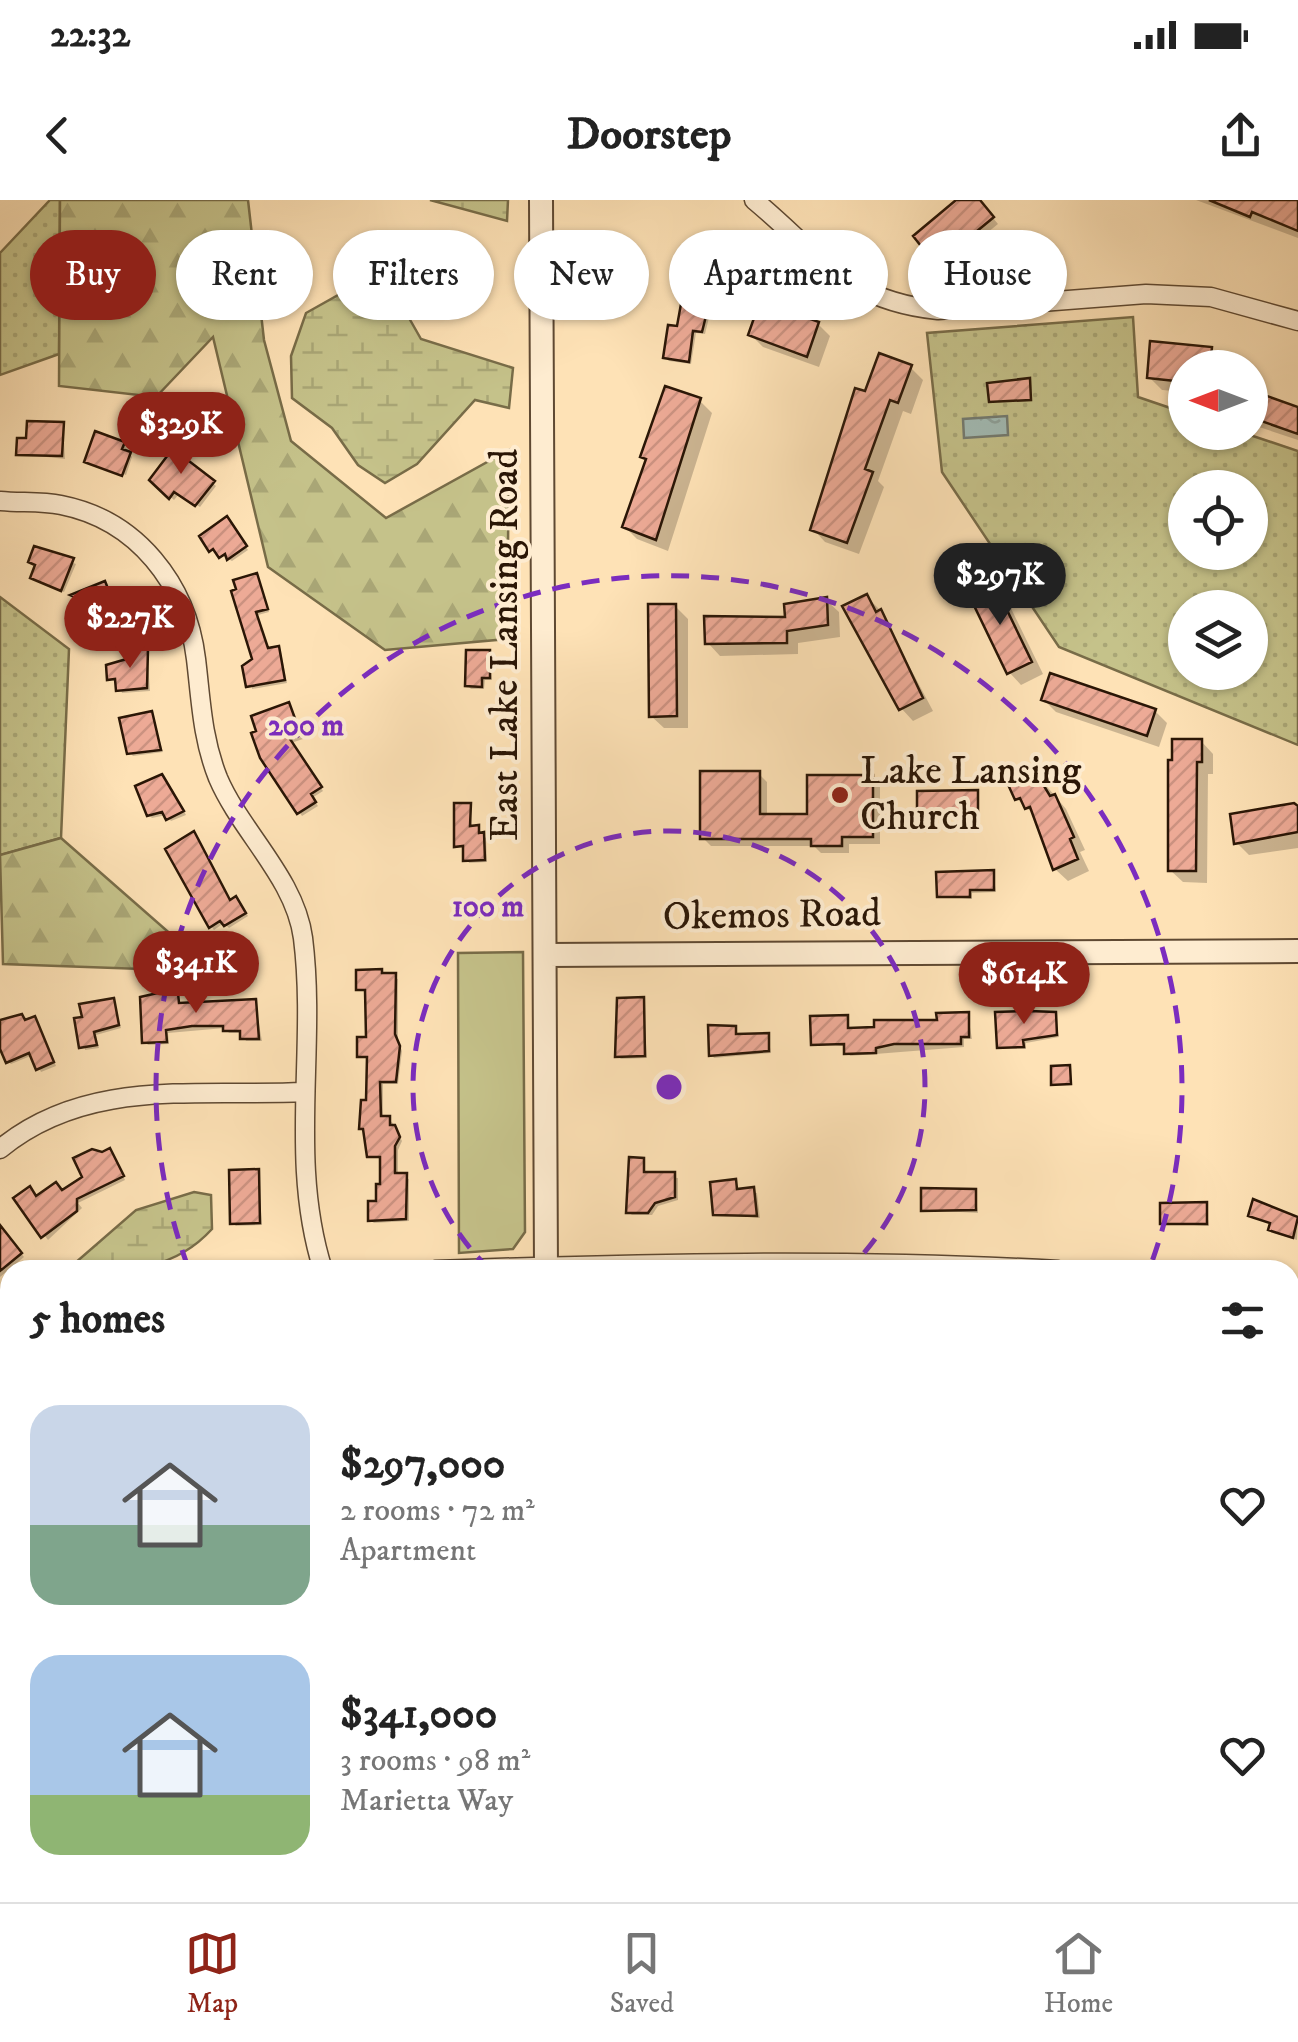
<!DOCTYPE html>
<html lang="en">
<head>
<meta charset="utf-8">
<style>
  body { margin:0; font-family:"IM FELL DW Pica",serif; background:#f6f6f6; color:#222; height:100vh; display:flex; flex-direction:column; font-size:38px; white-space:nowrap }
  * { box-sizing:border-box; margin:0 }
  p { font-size:32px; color:#767676 }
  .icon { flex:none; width:55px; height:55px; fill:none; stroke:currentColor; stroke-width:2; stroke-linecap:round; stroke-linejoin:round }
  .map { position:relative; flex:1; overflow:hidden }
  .sheet { position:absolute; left:0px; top:1060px; width:1300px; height:642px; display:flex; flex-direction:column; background:#fff; border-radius:30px 30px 0 0; box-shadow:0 2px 8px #0004 }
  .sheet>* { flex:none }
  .top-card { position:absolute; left:30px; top:30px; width:1240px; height:90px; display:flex; gap:20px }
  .needle { width:65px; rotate:270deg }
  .buttons { position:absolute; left:1168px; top:150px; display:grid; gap:20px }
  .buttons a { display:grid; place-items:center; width:100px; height:100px; border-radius:50%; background:#fff; box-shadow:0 2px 8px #0004; font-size:50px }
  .price { position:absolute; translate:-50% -85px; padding:0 22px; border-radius:35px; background:#8f2418; color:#fff; font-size:32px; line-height:65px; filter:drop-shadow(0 2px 5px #0008) }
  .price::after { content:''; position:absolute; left:50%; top:60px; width:30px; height:22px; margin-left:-15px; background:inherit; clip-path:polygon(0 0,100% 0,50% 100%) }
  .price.selected { background:#222; color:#fff }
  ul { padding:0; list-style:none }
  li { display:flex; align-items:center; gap:30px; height:250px; padding:0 30px }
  li span { display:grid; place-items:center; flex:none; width:280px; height:200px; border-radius:30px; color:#555 }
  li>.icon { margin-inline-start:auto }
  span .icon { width:120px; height:120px; fill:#fffc; stroke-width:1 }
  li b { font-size:42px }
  h2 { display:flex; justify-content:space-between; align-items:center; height:120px; padding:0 30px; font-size:42px }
  .tag { padding:0 35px; border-radius:45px; background:#fff; box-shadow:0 2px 8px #0004; font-size:35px; line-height:90px }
  .tag.selected { background:#8f2418; color:#fff }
  .status { display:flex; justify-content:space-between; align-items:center; height:70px; padding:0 50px; background:#fff; direction:ltr }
  .status svg { height:28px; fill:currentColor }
  header { display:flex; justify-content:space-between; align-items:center; height:130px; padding:0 30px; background:#fff; font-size:45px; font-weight:700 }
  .tab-bar { display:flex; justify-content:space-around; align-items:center; height:140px; border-top:2px solid #e0e0e0; background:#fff; font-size:28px; color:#767676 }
  .tab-bar a { display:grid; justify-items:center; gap:5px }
  .tab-bar .selected { color:#8f2418 }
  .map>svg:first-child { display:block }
  .grass { fill:url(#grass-dots); stroke:#786c48; stroke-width:2.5; fill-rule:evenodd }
  .forest { fill:url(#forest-firs); stroke:#786c48; stroke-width:2.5 }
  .wetland { fill:url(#wetland-marsh); stroke:#786c48; stroke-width:2.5 }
  .green { fill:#c5c28a; stroke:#786c48; stroke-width:2.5 }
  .water { fill:url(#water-ripples); stroke:#727a70; stroke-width:2.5 }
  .shadow { fill:#0003 }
  .building { fill:url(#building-hatch); stroke:#2a1606; stroke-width:2.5 }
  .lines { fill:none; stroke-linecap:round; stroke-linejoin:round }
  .minor-casing { stroke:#5f4932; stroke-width:21 }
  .tertiary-casing { stroke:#5f4932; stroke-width:26 }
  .minor { stroke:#feecd0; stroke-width:18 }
  .tertiary { stroke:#feecd0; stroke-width:22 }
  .ring { fill:none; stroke:#7b2cbf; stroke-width:5; stroke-dasharray:18 12 }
  .poi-dot { fill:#8f2418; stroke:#feecd0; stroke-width:4 }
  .labels { text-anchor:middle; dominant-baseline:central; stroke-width:8; stroke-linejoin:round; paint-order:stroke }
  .street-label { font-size:40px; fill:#2a1606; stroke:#feecd0 }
  .poi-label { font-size:40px; fill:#2a1606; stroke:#feecd0; text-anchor:start }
  .centre { fill:#7b2cbf; stroke:#feecd0; stroke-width:5 }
  .ring-label { font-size:30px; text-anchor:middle; font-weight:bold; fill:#7b2cbf; stroke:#feecd0; stroke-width:8; stroke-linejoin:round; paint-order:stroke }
</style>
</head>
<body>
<div class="status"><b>22:32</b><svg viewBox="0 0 49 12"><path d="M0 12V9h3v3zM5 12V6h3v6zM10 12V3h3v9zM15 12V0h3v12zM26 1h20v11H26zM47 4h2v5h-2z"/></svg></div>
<header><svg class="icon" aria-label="back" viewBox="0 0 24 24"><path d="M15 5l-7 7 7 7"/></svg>Doorstep<svg class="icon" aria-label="share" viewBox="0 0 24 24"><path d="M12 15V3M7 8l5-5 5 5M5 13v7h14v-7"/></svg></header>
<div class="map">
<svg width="1298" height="1702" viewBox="0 0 1298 1702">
  <defs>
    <pattern id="grass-dots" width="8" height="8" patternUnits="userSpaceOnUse" patternTransform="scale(2.5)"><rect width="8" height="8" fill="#c5c28a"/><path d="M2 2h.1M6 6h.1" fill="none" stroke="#a9a676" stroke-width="1.8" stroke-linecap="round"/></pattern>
    <pattern id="forest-firs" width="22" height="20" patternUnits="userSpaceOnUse" patternTransform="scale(2.5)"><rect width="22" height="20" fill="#c5c28a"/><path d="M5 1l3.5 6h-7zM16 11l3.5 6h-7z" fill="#a9a676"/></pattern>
    <pattern id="wetland-marsh" width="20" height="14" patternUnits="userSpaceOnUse" patternTransform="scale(2.5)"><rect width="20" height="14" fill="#c5c28a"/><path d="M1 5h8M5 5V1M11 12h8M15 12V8" fill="none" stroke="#a9a676"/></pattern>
    <pattern id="water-ripples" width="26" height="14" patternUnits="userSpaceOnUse" patternTransform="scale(2.5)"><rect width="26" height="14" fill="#a2bcb6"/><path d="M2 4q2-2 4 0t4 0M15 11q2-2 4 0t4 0" fill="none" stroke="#8ca19b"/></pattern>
    <pattern id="building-hatch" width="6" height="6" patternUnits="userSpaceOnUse" patternTransform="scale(2.5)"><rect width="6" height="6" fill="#edaa96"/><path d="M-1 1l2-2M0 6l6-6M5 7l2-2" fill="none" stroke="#cb9280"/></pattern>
  </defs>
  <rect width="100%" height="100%" fill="#fee2b6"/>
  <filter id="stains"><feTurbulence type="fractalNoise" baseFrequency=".002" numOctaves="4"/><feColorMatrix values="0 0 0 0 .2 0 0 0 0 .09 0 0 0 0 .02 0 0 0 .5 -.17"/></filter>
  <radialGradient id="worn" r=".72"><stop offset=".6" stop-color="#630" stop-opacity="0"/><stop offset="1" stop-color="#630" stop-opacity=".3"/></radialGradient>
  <path class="grass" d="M50,0h10l-1,154 -59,21v-122z
    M1133,117l5,80 47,16v19l59,1 54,18v294l-239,-98 -117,-175 -15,-139zM1185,288h65v64h-65zM1185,408h65v64h-65z
    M0,397l69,52 -8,189 -61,17z"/>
  <path class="forest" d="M60,0h188l16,140 27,101 95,77 123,-68 -2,189 -122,11 -117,-83 -55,-230 -57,60 -97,-11z
    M61,638l113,99 -4,33 -167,-6 -3,-109z
    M1298,1097v129h-8v-106z"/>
  <path class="wetland" d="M430,0h78l-1,21z
    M376,92l33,26 12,21 92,29 -4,40 -34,-8 -58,64 -32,19 -27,-18 -26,-37 -40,-30 -1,-42 15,-43 34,-19z
    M194,992l17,3 1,34c-41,45 -89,41 -145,41l69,-60z"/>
  <path class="green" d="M523,752l2,280 -12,17 -54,4 -1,-300z
    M533,1692v10h-363l-1,-10z"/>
  <path class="water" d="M1007,216l1,19 -44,3 -1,-19z"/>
  <path class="shadow" d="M960,0h18l20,24 -54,44 -6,-5z
    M1196,0h102v38z
    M715,78l3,3 -13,53 -9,-1 -5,31 -22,-3 -3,-3 13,-29z
    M818,124l12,12 -11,31 -56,-20 -12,-12z
    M1211,149l12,12v7h-38v24l-23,-2 -13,-13z
    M911,168l12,12 -12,34 -8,-3 -25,70 6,6 -25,67 -34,-12 -12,-13 53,-134z
    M1250,193l48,15v32l-48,-16z
    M700,201l12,12 -44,138 -31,-12 -12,-12 23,-65 -6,-6z
    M63,225l2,34 -46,-5z
    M123,244l9,13 -6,18 -39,-14z
    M178,247l12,11 -3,4 29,24 -16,21 -21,-13 -5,6 -22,-20z
    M230,323l18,27 -16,11 -21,-11z
    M36,349l40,15 -12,28 -28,-12z
    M256,376l13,36 -11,3 11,35 12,2 6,31 -35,6z
    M993,384l12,12 38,78 -22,11 -12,-13z
    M107,387l8,20 12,-5 3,3 9,23 -21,8 -5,-5 -15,6 -3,-3z
    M867,397l12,12 54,102 -20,10 -12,-13z
    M826,400l13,12 1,25 -42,6v11l-78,2 -12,-13 80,-24z
    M675,406l13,13v109h-24l-13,-12z
    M147,451l3,40 -28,2 -4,-11 -9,-3z
    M489,453l3,27h-7l-1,9h-13l-4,-4z
    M1044,500l111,11 12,12 -8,24 -103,-35z
    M289,505l14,34 -12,4 32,48 -11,7 6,8 -16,10 -40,-59z
    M152,514l11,38 -30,4 -4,-4z
    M1201,541l12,13v20h-5l-1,109 -24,-1 -13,-12z
    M1032,569l34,40 19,41 -5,2 9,19 -21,10 -13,-12 -19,-53 -19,-17z
    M759,574l8,8v35h43l62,-40 8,8v59h-31v9h-28l-7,-7h-103l-8,-8z
    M172,589l14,26 -15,6 -5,-6 -14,3 -3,-3z
    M977,593l3,26 -60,-3z
    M470,606l2,22 14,10 1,24 -18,1 -4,-15 -9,-2z
    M1298,608v40l-49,7 -13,-13z
    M993,672l3,20 -24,1v6l-33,-3z
    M239,702l9,14 -19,12 -5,-5 -10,7 -3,-4 19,-23z
    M381,772l17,7v61l4,11 -4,33h-15v35l9,3 10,19 -4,9v26l11,3v42l-35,2 -4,-3 12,-34v-27l-12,-3 -1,-97 -10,-3 10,-17 -1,-47 -9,-3z
    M177,796l4,9 74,-3 7,39h-16l-3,-8h-14l-4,-5 -57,5 1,11 -21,1 -3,-3z
    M113,800l8,28 -25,7 3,13 -14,2 -3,-45z
    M643,800l4,58 -26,1 -3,-3z
    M968,815l4,24h-8v8l-114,9 -4,-10 -33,-2 34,-26 3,12 89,-7z
    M1055,815l4,22 -33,6v6l-27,-2z
    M21,816l17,6 18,44 -15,6 -8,-17 -22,9 -3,-3 -8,-29z
    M735,828l3,8 30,-1 3,18 -57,5 -2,-3z
    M113,955l12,25 -47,23 4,5 -34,32 -31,-41 46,-6z
    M643,960l3,15 32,3v22l-20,6 -6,9h-20l-4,-3z
    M258,972l4,53 -26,1 -4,-3z
    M735,982l4,9 18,2 3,25 -44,-4z
    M975,992l3,21 -54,-3z
    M1255,1002l43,18 -1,20 -23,-7 -2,-9 -18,-6z
    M1206,1005l3,21 -46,-3z
    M0,1028l24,29 -24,20z
    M227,1061l8,9h-18z
    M0,1236l10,12v43l-10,8z
    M1298,1433v24l-6,-23z
    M1298,1669v31l-16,2 -4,-10h12v-20z
    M107,1692l1,10h-51v-9z
    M653,1692h20v10h-20z"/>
  <path class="building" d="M956,0h24l14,17 -58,48 -23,-29z
    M1209,0h89v31l-46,-19 -2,5z
    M687,71l29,5 -14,56 -9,-1 -4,31 -26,-4 5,-33 9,1z
    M760,101l59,21 -12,35 -59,-22z
    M1150,141l62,6 -2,21h-25v14l-38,-4z
    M879,153l33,12 -14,38 -8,-3 -25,69 8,3 -26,71 -37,-13 45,-142 10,3z
    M1030,178l1,22 -42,2 -2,-19z
    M665,186l36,12 -45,142 -34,-13 24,-68 -6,-2z
    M1250,190l48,17v27l-48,-17z
    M27,221l37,1 -2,34 -46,-1 1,-17h9z
    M95,231l30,11 -3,7 9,3 -9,24 -38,-14z
    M177,243l12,9 -4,6 30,23 -20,25 -21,-14 -5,7 -20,-19z
    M227,316l20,30 -20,14 -2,-6 -6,4 -6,-9 -4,3 -10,-16z
    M34,346l40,12 -13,33 -31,-13 5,-13 -7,-3z
    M257,373l11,36 -12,3 12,36 11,-2 6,34 -39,7 -4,-21 10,-7 -21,-68 5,-2 -3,-9z
    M105,381l9,23 13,-5 11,25 -25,10 -3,-6 -17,7 -9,-23 14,-5 -28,-12z
    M993,381l39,81 -25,12 -39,-81z
    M867,394l9,18 5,-3 42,89 -24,12 -57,-104z
    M827,397l1,28 -41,6v12l-82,1 -1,-28 81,1 -1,-13z
    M648,404h28l1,112 -28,1z
    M148,449l-1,39 -31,3 -1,-12 -8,1 -1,-15 24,-7 -1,-8z
    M466,450h24v28h-8v9l-17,-1z
    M1050,473l106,36 -9,27 -106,-36z
    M289,502l12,33 -11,4 32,48 -11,7 5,8 -19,12 -37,-56 -9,-25 5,-2 -5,-15z
    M152,511l9,39 -34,4 -8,-36z
    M1172,539h30v23h-5l-1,109h-28v-111h4z
    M1032,566l18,30 5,-2 19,43 -4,2 8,20 -25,11 -23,-63 -5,2 -5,-11 -5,2 -10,-22z
    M700,571h60v43h47v-39h66v62h-31v9h-31v-7h-111z
    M162,574l22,37 -18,9 -4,-8 -15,4 -12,-30z
    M978,590v26l-61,1v-26z
    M454,603h17l-1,23 9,-1v8l5,-1 1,28 -22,1v-15l-9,1z
    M1294,603l4,3v26l-64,12 -4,-30z
    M194,631l36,69 6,-4 10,17 -22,13 -4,-5 -11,7 -44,-79z
    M994,670v20h-24v7h-33l-1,-25z
    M382,769v4h14l-1,61 5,12 -4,36h-16l1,34h9v9h5l5,12 -5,9v27h12l-1,46 -38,2v-20h8v-17h4v-27h-13l-4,-28h-4l2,-29h5l1,-43h-10v-20h9l-1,-47h-9v-20z
    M162,792l16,1 1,10 77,-4 3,40h-19v-8h-17v-5h-31l-26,4 1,12 -25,1 -2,-46z
    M644,797l1,59 -30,1 2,-59z
    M114,798l5,27 -25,7 3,13 -18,3 -5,-30 8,-1 -3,-13z
    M1029,811l27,1 1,23 -34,5 1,7 -27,1 -2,-36z
    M969,812v25h-8v7h-67l-18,4v5l-32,1v-10l-33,1 -1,-29 38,-1v13l26,-1v-7h63l-1,-7z
    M22,814l3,6 10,-4 19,46 -18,8 -7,-17 -23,10 -6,-14v-29z
    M708,825l28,1v8l33,-1v18l-60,5z
    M1070,865l1,19 -20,1v-19z
    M110,948l14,28 -47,23v12l-36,27 -28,-40 17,-12 6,10 20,-14 6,8 20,-13 -9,-19 19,-9 10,3z
    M629,957l15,1v14h31v25l-20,6 -7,10h-22z
    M259,969l1,54 -30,1 -1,-54z
    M736,979l1,10 17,-2 3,29 -44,-1 -3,-33z
    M921,988l55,1v21l-55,1z
    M1253,999l45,18 -5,21 -25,-8 2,-7 -22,-7z
    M1207,1002v22h-47v-21z
    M0,1025l22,28 -22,18z"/>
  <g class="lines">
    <defs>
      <path id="minor" d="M754,0c66,55 92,101 184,110l208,-16 65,3 87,24
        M0,301c20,2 41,0 61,4 76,15 126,79 135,154 5,41 6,79 22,119 23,54 77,100 85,160 14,111 -15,222 20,332
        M0,949c87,-72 198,-52 304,-57
        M435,1070c207,-7 416,-12 623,0
        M1290,1106l8,3
        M0,1359l10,-8
        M0,1524l3,178
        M1290,1590l8,-4"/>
      <path id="tertiary" d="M541,0l5,1070
        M546,755l752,-4
        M553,1692v10"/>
    </defs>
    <use href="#minor" class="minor-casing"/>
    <use href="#tertiary" class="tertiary-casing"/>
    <use href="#minor" class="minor"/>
    <use href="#tertiary" class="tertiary"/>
  </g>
  <g class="ring">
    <path d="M490 1070A256 256 0 1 1 848 1070"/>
    <path d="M188 1067A513 513 0 1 1 1150 1067"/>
  </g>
  <circle class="poi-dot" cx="840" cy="595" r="10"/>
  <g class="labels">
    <g class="street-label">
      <text transform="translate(506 445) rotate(-90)">East Lake Lansing Road</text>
      <text transform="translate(772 716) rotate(-1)">Okemos Road</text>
    </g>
    <g class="poi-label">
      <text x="860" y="572">Lake Lansing<tspan x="860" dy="46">Church</tspan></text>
    </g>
  </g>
  <circle cx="669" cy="887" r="15" class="centre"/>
  <g class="ring-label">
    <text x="306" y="535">200 m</text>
    <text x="488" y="716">100 m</text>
  </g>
  <rect width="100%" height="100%" filter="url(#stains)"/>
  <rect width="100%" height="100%" fill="url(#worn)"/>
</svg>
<div class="buttons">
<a><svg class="needle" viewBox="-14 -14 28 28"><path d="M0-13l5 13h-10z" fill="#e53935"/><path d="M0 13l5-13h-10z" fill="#767676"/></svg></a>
<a><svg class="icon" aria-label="locate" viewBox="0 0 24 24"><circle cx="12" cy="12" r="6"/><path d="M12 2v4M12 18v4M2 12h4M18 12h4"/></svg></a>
<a><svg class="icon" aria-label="layers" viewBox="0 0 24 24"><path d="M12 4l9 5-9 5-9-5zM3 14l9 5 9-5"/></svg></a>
</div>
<b class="price" style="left:181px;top:277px">$329K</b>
<b class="price selected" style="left:1000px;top:428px">$297K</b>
<b class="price" style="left:130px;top:471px">$227K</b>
<b class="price" style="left:196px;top:816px">$341K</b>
<b class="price" style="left:1024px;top:827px">$614K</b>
<div class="top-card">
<a class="tag selected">Buy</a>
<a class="tag">Rent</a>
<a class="tag">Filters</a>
<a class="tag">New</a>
<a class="tag">Apartment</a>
<a class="tag">House</a>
</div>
<section class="sheet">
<h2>5 homes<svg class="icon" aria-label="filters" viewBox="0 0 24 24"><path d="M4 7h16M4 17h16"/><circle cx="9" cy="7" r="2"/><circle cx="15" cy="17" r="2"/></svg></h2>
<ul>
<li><span style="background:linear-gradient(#c9d6e8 60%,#7fa58c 0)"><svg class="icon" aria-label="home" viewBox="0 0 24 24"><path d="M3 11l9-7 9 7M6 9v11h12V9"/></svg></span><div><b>$297,000</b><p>2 rooms · 72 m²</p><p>Apartment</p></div><svg class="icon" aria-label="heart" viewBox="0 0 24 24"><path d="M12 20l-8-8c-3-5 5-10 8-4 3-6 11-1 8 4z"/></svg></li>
<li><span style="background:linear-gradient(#a9c7e8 70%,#8fb573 0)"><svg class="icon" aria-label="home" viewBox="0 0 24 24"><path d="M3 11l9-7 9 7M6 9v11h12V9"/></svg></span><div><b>$341,000</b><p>3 rooms · 98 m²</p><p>Marietta Way</p></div><svg class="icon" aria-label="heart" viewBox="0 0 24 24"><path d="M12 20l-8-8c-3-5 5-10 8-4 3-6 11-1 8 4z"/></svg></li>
</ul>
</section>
</div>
<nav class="tab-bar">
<a class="selected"><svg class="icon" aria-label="map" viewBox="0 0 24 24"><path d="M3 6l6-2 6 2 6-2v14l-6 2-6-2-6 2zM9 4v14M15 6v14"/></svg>Map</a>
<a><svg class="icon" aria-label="saved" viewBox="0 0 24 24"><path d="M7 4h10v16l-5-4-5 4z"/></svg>Saved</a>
<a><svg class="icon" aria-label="home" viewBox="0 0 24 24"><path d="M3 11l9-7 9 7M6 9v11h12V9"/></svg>Home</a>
</nav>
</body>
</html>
